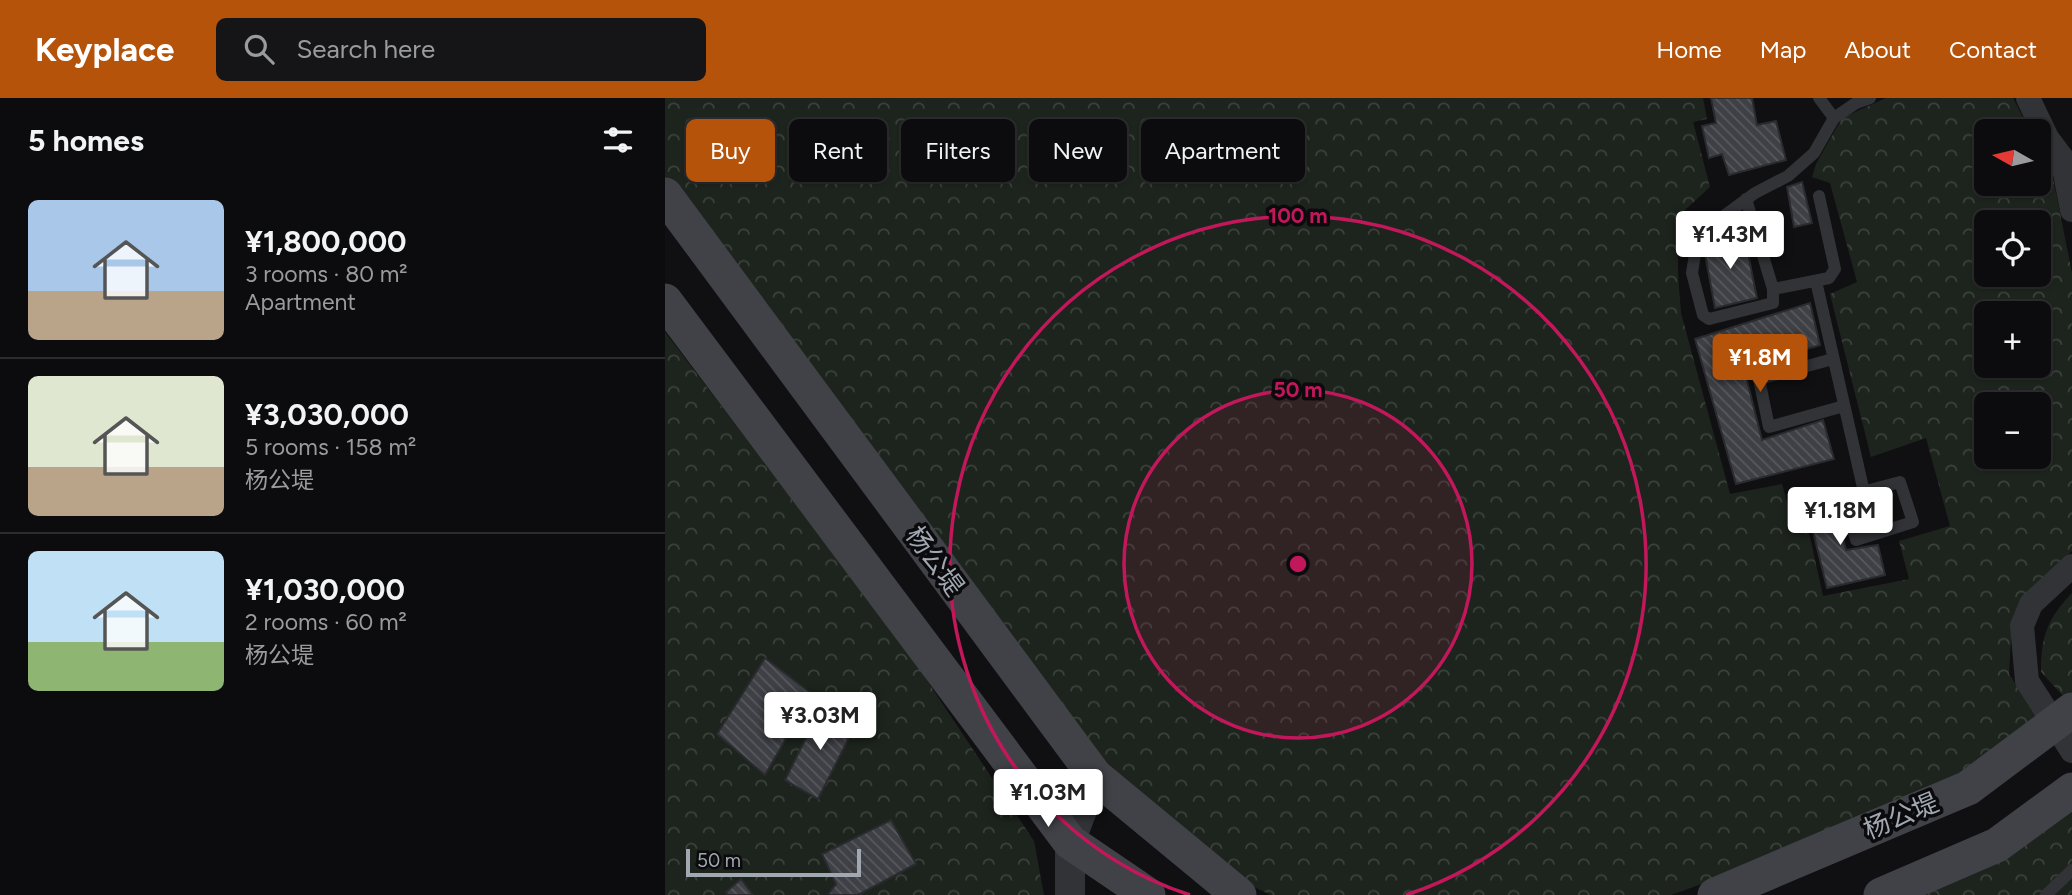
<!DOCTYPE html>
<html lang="en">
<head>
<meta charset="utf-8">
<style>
  body { margin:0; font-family:Figtree,"Noto Sans SC",sans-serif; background:#151517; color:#f1f3f6; height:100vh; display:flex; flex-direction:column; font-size:26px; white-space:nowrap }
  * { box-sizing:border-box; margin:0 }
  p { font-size:23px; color:#9a9b9e }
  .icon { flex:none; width:38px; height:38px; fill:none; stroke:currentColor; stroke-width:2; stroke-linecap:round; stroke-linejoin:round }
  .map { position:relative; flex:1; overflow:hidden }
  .drawer { display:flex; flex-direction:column; background:#0c0c0e; width:665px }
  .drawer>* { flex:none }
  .top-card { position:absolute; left:21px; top:21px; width:665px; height:63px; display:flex; gap:14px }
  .needle { width:46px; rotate:278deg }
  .tools { position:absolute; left:1309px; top:21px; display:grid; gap:14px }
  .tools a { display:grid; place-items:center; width:77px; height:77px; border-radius:10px; background:#0c0c0e; box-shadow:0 2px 5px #0004,0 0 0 2px #2c2c2e; font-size:35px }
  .scale { position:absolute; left:21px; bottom:18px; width:175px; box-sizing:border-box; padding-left:7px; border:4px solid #a2a8b2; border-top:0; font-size:19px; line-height:24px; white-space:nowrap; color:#a2a8b2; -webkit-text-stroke:5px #0b0b0d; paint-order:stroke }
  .price { position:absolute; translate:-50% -60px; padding:0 16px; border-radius:7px; background:#fff; color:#222; font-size:23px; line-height:46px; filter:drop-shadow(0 2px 4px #0008) }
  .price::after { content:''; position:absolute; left:50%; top:42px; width:21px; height:16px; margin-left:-10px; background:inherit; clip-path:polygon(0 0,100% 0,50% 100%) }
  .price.current { background:#b45309; color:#fff }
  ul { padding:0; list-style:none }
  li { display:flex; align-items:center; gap:21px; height:175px; padding:0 28px }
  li+li { border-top:2px solid #2c2c2e }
  li span { display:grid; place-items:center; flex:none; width:196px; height:140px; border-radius:10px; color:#555 }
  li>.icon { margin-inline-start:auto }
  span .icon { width:84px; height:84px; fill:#fffc; stroke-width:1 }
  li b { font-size:30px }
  h2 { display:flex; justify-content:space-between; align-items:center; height:84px; padding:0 28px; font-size:30px }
  .chip { padding:0 24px; border-radius:10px; background:#0c0c0e; box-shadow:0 2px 5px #0004,0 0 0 2px #2c2c2e; font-size:24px; line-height:63px }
  .chip.current { background:#b45309; color:#fff }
  header { display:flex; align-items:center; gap:42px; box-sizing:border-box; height:98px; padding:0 35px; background:#b45309; color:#fff }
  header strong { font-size:33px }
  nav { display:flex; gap:38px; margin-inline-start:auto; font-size:24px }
  .search { width:490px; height:63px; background:#151517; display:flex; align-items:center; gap:18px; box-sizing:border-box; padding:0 24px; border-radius:10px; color:#9a9b9e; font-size:26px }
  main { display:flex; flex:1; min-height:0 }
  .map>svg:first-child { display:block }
  .forest { fill:url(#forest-crowns); fill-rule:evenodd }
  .building { fill:url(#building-back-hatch); stroke:#2a2b2e; stroke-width:2 }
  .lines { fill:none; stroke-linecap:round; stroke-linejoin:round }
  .service { stroke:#323337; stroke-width:12 }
  .minor { stroke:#323337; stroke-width:24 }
  .tertiary { stroke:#323337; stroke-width:30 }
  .secondary { stroke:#404247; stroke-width:35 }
  .ring { fill:none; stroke:#c2185b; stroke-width:3.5 }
  .labels { text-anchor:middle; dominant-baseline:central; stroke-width:7; stroke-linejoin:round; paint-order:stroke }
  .street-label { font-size:26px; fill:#a2a8b2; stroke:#0b0b0d }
  .centre { fill:#c2185b; stroke:#0b0b0d; stroke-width:3.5 }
  .ring-label { font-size:21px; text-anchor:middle; font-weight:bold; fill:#c2185b; stroke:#0b0b0d; stroke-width:7; stroke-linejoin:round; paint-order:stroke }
</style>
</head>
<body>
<header>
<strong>Keyplace</strong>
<div class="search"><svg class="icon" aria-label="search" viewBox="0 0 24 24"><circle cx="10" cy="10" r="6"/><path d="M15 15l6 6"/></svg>Search here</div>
<nav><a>Home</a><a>Map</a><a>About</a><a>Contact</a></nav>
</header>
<main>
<section class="drawer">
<h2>5 homes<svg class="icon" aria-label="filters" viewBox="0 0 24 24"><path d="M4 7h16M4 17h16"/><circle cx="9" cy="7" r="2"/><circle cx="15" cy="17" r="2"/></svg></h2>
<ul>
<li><span style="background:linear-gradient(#a9c7e8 65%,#b9a48a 0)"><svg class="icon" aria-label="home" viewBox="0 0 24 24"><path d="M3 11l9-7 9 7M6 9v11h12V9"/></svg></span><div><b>¥1,800,000</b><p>3 rooms · 80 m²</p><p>Apartment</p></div></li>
<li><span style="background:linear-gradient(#dfe7d0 65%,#b9a48a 0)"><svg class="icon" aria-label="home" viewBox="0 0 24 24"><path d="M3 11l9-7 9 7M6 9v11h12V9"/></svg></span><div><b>¥3,030,000</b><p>5 rooms · 158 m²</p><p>杨公堤</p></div></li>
<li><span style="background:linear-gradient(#bfe0f5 65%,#8fb573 0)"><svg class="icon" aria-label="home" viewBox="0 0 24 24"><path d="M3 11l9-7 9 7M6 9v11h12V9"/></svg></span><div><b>¥1,030,000</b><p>2 rooms · 60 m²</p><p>杨公堤</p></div></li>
</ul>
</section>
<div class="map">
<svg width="1407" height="797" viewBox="0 0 1407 797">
  <defs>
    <pattern id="forest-crowns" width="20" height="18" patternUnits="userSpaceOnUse" patternTransform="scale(1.75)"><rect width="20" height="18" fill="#1d241d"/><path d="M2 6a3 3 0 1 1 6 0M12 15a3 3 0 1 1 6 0" fill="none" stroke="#3b413b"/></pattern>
    <pattern id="building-back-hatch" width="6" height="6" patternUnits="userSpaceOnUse" patternTransform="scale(1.75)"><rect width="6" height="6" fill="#3f4045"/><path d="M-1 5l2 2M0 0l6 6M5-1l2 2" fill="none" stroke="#58595d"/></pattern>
  </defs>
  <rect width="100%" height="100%" fill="#101012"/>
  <path class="forest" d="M0,0h1038l4,21 -14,3 17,65 -25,23 -7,23v41l3,39 49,181 52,-10 7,25 15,1 19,86 86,-17 -10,-38 51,-15 -24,-88 -55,19 -41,-163 27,-12 -27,-99 -18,-6 4,-13 26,-46 44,-20h127l17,33h-44v53h53v-39l11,18 22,110v278l-47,44 -13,26 -3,53 27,41 -63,52 -213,96 -89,32h-400l-15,-7 -146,-111 -445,-595zM1321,124h53v53h-53zM1321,215h53v53h-53zM1321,306h53v53h-53z
    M0,234l243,320 126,189 10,54h-379z
    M1407,495v100l-7,5 -24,-26c0,-35 6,-53 31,-79z
    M1407,707v90h-155z"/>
  <path class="building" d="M1046,0h41l5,27 19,-4 10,39 -57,15 -7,-21 -13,4 -7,-32 14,-3z
    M1137,84l10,41 -18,4 -7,-40z
    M1079,136l13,64 -42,10 -12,-65z
    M1145,205l10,42 -76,24 18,71 61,-20 11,39 -98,25 -41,-145z
    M1166,393l15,59 32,-5 7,30 -58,13 -22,-89z
    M100,560l47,36 -47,81 -48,-41z
    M157,608l34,18 -38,75 -33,-19z
    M226,722l25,44 -58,31h-28l-1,-2 7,-9 -14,-30z
    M76,781l12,16h-25l-2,-3z"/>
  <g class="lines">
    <path class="service" d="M1154,0l15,20
      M1081,101l27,90v14l-64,16 -6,-4 -11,-42 6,-38 57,-42 33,-17 26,-23 20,-35 22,-15 14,-5
      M1151,183l48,211
      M1108,191l56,-11 6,-9 -16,-73
      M1168,261l-74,20 10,48 75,-21
      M1235,384l13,40 -57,18 -12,-43z
      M1381,797l26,-25"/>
    <path class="minor" d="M1363,0l19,40 15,20 10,52
      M1407,468l-41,38 -9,22 5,55 45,70"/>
    <path class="tertiary" d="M405,797v-53l25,-66"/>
    <path class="secondary" d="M0,97l430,581 144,119
      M0,203l405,541 78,53
      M1050,797l253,-107 104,-78
      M1216,797l116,-50 75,-55"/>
  </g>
  <circle cx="633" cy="466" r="174" fill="#c2185b" fill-opacity=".12"/>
  <g class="ring">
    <circle cx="633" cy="466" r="174"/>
    <path d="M525 797A348 348 0 1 1 741 797"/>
  </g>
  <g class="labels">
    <g class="street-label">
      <text transform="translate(270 463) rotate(54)">杨公堤</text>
      <text transform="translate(1236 718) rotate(-23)">杨公堤</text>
    </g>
  </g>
  <circle cx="633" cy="466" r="10" class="centre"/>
  <g class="ring-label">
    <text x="633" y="125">100 m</text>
    <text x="633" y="299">50 m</text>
  </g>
</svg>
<div class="tools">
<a><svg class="needle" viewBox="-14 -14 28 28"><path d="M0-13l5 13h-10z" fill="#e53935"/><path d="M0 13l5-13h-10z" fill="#9a9b9e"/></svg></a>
<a><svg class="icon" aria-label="locate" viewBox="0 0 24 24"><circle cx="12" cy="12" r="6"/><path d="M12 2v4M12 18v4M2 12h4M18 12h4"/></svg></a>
<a>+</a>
<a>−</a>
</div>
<div class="scale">50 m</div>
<b class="price" style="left:1065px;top:173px">¥1.43M</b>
<b class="price current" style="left:1095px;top:296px">¥1.8M</b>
<b class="price" style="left:1175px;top:449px">¥1.18M</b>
<b class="price" style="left:155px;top:654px">¥3.03M</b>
<b class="price" style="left:383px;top:731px">¥1.03M</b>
<div class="top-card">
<a class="chip current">Buy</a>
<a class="chip">Rent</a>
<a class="chip">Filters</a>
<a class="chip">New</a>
<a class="chip">Apartment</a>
</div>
</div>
</main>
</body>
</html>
